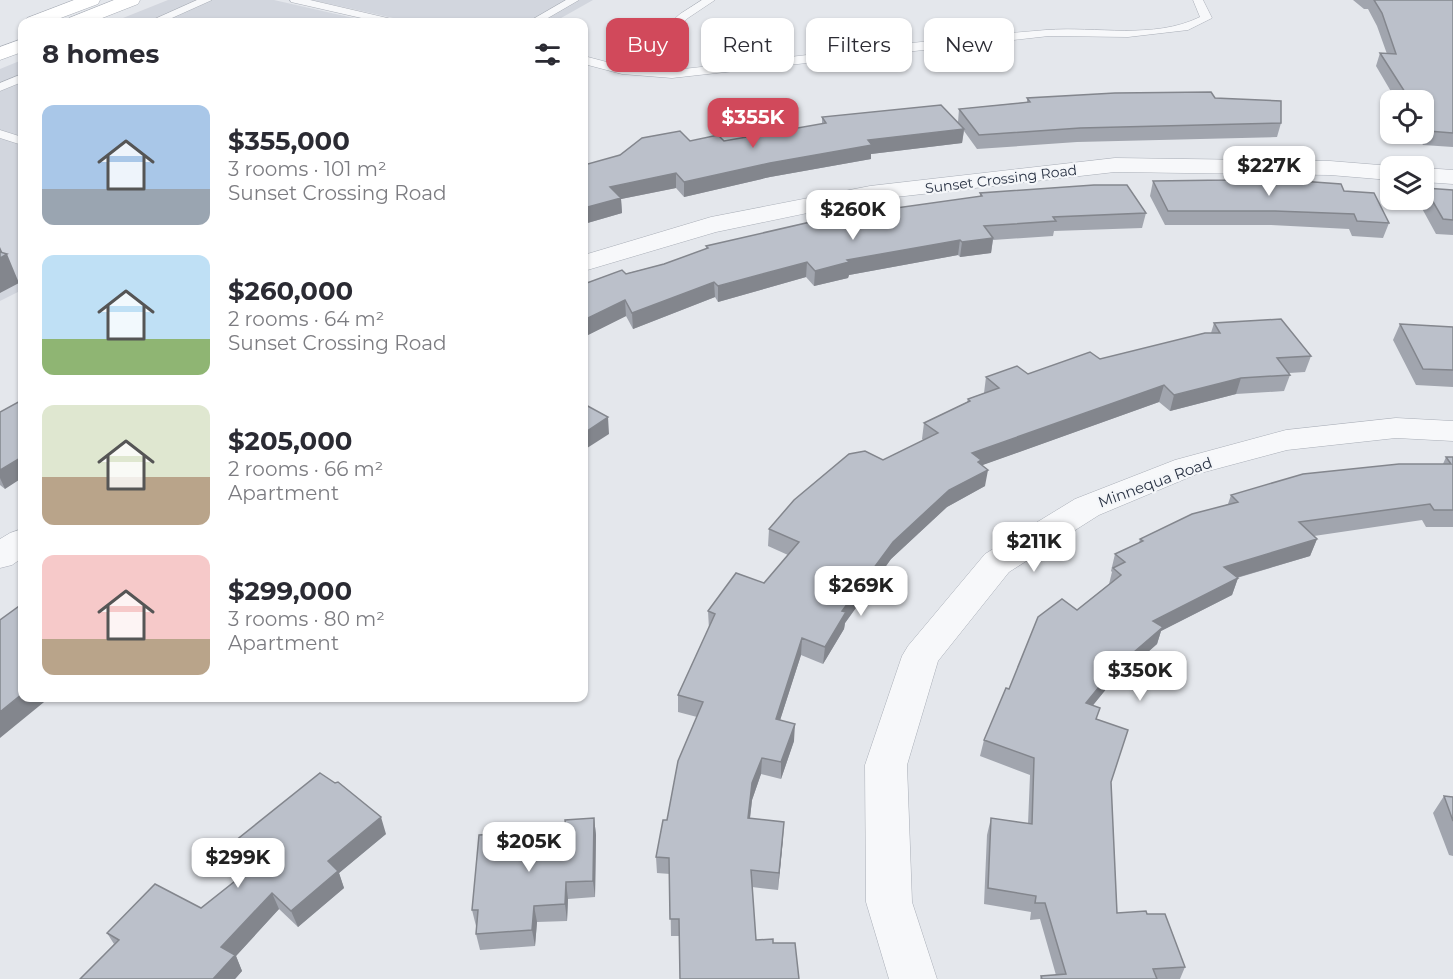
<!DOCTYPE html>
<html lang="en">
<head>
<meta charset="utf-8">
<style>
  body { margin:0; font-family:Montserrat,sans-serif; background:#f2f2f3; color:#2b2b33; height:100vh; display:flex; flex-direction:column; font-size:22px; white-space:nowrap }
  * { box-sizing:border-box; margin:0 }
  p { font-size:20px; color:#7c7c81 }
  .icon { flex:none; width:33px; height:33px; fill:none; stroke:currentColor; stroke-width:2; stroke-linecap:round; stroke-linejoin:round }
  .map { position:relative; flex:1; overflow:hidden }
  .details { position:absolute; left:18px; top:18px; width:570px; height:684px; display:flex; flex-direction:column; background:#fff; border-radius:12px; box-shadow:0 2px 4px #0004 }
  .details>* { flex:none }
  .banner { position:absolute; left:606px; top:18px; width:570px; height:54px; display:flex; gap:12px }
  .fabs { position:absolute; left:1380px; top:90px; display:grid; gap:12px }
  .fabs a { display:grid; place-items:center; width:54px; height:54px; border-radius:12px; background:#fff; box-shadow:0 2px 4px #0004; font-size:30px }
  .price { position:absolute; translate:-50% -51px; padding:0 14px; border-radius:12px; background:#fff; color:#222; font-size:20px; line-height:39px; filter:drop-shadow(0 2px 3px #0008) }
  .price::after { content:''; position:absolute; left:50%; top:36px; width:18px; height:14px; margin-left:-9px; background:inherit; clip-path:polygon(0 0,100% 0,50% 100%) }
  .price.active { background:#d1495b; color:#fff }
  ul { padding:0; list-style:none }
  li { display:flex; align-items:center; gap:18px; height:150px; padding:0 24px }
  li span { display:grid; place-items:center; flex:none; width:168px; height:120px; border-radius:12px; color:#555 }
  li>.icon { margin-inline-start:auto }
  span .icon { width:72px; height:72px; fill:#fffc; stroke-width:1 }
  li b { font-size:26px }
  h2 { display:flex; justify-content:space-between; align-items:center; height:72px; padding:0 24px; font-size:26px }
  .chip { padding:0 21px; border-radius:12px; background:#fff; box-shadow:0 2px 4px #0004; font-size:21px; line-height:54px }
  .chip.active { background:#d1495b; color:#fff }
  .map>svg:first-child { display:block }
  .built { fill:#d2d6de }
  .lines { fill:none; stroke-linecap:round; stroke-linejoin:round }
  .service-casing { stroke:#a9aeb7; stroke-width:1 }
  .minor-casing { stroke:#a9aeb7; stroke-width:1 }
  .tertiary-casing { stroke:#a9aeb7; stroke-width:1 }
  .secondary-casing { stroke:#a9aeb7; stroke-width:1 }
  .service { fill:#f7f8fa; fill-rule:evenodd }
  .minor { fill:#f7f8fa; fill-rule:evenodd }
  .tertiary { fill:#f7f8fa; fill-rule:evenodd }
  .secondary { fill:#fff; fill-rule:evenodd }
  .wall { fill:#a1a5ae }
  .shaded-wall { fill:#83868d }
  .building { fill:#bbc0ca; stroke:#83868d; stroke-width:1.5 }
  .labels { text-anchor:middle; dominant-baseline:central; stroke-width:4.5; stroke-linejoin:round; paint-order:stroke }
  .far-street-label { font-size:14px; fill:#2b3445; stroke:#f4f6f9 }
  .street-label { font-size:15px; fill:#2b3445; stroke:#f4f6f9 }
</style>
</head>
<body>
<div class="map">
<svg width="1453" height="979" viewBox="0 0 1453 979">
  <rect width="100%" height="100%" fill="#e4e7ec"/>
  <path class="built" d="M168,0h106l97,22h-258z
    M312,0h281l-39,22h-143z
    M22,60v230l-22,11v-232z"/>
  <g class="lines">
    <defs>
      <path id="service" d="M197,0h15l-49,22h-15z
        M290,0h20l86,20 2,2h-19l-88,-20z
        M566,0h13l-38,22h-13z
        M702,0h13l-27,18 -34,32 9,9 1,6 10,5c124,-13 248,-30 372,-40 50,-4 107,10 154,-13l-7,-17h10l9,18 -24,12 -60,7 -79,-1 -377,42 -50,-4 -38,-10v-8l38,10 31,3 -2,-9 -10,-10 2,-3 37,-33z
        M22,74v8l-22,9v-8z
        M0,130l22,7v8l-22,-7z"/>
      <path id="minor" d="M1396,418l57,3v20l-57,-3 -109,12 -90,24 -98,41 -90,57 -71,89 -31,104 5,137 25,77h-48l-23,-77 -1,-137 37,-109 6,-10 77,-92 90,-55 100,-39 111,-30z"/>
      <path id="tertiary" d="M1115,158l215,3 62,5h-2v14l-60,-5 -215,-3 -245,28 -154,32 -132,39v-16l127,-38 159,-31z
        M1424,168l29,2v14l-29,-2z
        M22,529v29l-10,7 -12,3v-29l10,-6z"/>
      <path id="secondary" d="M74,0h26l-2,4 -48,18h-26l3,-4z
        M114,0h26l-2,4 -46,18h-26l3,-4z
        M22,39v13l-22,8v-13z"/>
    </defs>
    <use href="#service" class="service-casing"/>
    <use href="#minor" class="minor-casing"/>
    <use href="#tertiary" class="tertiary-casing"/>
    <use href="#secondary" class="secondary-casing"/>
    <use href="#service" class="service"/>
    <use href="#minor" class="minor"/>
    <use href="#tertiary" class="tertiary"/>
    <use href="#secondary" class="secondary"/>
  </g>
  <path class="wall" d="M1353,0h100v147l-30,-2 -7,-11h8v-34h-28l-20,-34 4,-13 7,1 -10,-28 -9,-17h-4z
    M1027,98h188l66,25 -4,14 -200,5 -100,7 -13,-18 -2,12 -91,11v5l-101,18 -86,20 -8,-9 -55,11 1,14 -38,11v-59l106,-24h34l98,-17v-7l136,5 1,-13 68,-7z
    M1226,177l118,14 45,32 -6,15 -31,-2 -3,-7 -78,-4h-106l-15,-29 3,-15 72,-1z
    M1425,188l28,2v45l-17,-1 -17,-31 1,-3h4v-8z
    M980,193l166,20 -4,15 -88,3 -1,5 -60,4 -2,13 -31,4 -2,-2 -109,20 -1,3 -34,8 -8,-9 -88,25 -3,-5 -82,32 -7,-13 -42,21v-53l80,-20 42,-15v-3l274,-50z
    M1214,323l97,33 -6,16 -16,1 1,2 -6,16 -48,3 -66,17 -11,-9 -177,63 3,21 -38,21 -56,52 -46,64 -1,6 -21,35 -22,-9 -21,65 14,21 -13,38 -20,-5 -9,26 -2,18 33,20 -5,52 -26,-3 4,53 17,3 26,36 -120,-43h-8l-1,-62 -13,-1 -1,-16 41,-140 -19,-5v-17l31,-66 -1,-18 56,-28 24,-28 -20,-9 1,-17 154,-89 -1,-1 2,-16 43,-21 1,-3 16,-6 2,-16 42,-3 72,-15 111,-26z
    M1400,324l53,3v60l-37,-2 -23,-45z
    M0,412l5,77 -5,-4z
    M1446,457h7v70h-27l-4,-7 -108,16 3,3 -7,17 -73,22h1l-6,17 -71,36 -4,13 -50,44 -14,17 18,77 6,131 30,1 38,53 -5,12h-140l1,-3 15,-1 -16,-56 -10,1 1,-8 -47,-8 3,-69 4,-17 37,6 2,-49 -50,-19 4,-16 25,-51 68,-79 32,-26 3,-12 -1,-1 4,-17 24,-11 1,-4 88,-35 3,-9 212,-31z
    M1444,796l9,1v59l-4,-1 -16,-42z
    M594,818l2,17 -1,62 -27,2 -1,22 -30,1 -2,24 -55,4 -4,-16v-8l-4,-16 94,-80z
    M386,834l-47,39 5,15 -46,39 -19,-18 -43,47 6,15 -7,8h-155l34,-35 -7,-11 94,-25 42,-33 -10,-10 -8,-16z"/>
  <path class="shaded-wall" d="M964,129l-2,14 -91,11v5l-101,18 -86,20v-15l184,-42z
    M676,173v15l-55,11 1,14 -38,11v-16l26,-21z
    M993,238l-2,15 -31,4 2,-15z
    M960,240l-2,15 -109,20 -1,3 -34,8 1,-15 32,-11z
    M0,247l4,9 3,-2 12,29 -19,10z
    M807,262l-1,15 -88,25v-16z
    M714,282l1,15 -82,32 -1,-16z
    M625,300l1,16 -42,21v-17z
    M1241,378l-5,16 -66,17 4,-16z
    M1164,385l-5,17 -179,64 8,4 -3,16 -38,21 -56,52 -46,64 -1,6 -21,35 2,-17 17,-36 51,-69 79,-89z
    M608,417l1,17 -25,16v-17z
    M22,457v21l-17,11 -5,-11v-8z
    M1317,539l-7,17 -92,27 6,-16z
    M1238,578l-6,17 -71,36 -4,13 -50,44 -26,32 5,-17 67,-82z
    M802,638l-1,17 -26,81 1,-17z
    M22,694v4h27l-49,40v-26z
    M795,724l-1,17 -13,38v-17z
    M762,758l-1,16 -9,26 -4,35v-17l4,-35z
    M381,817l5,17 -47,39 5,15 -46,39 -7,-16 37,-50z
    M594,818l2,17 -1,62 -2,-16z
    M784,822l-1,16 -5,52 1,-17z
    M566,882l2,17 -1,22 -2,-17z
    M272,893l7,16 -43,47 6,15 -7,8h-22l8,-32z
    M534,906l3,16 -2,24 -3,-16z"/>
  <path class="building" d="M1374,0h79v133l-25,-2 -4,-8v-23h-14l-30,-47 16,1 -14,-41z
    M1211,92l4,6 66,3v22l-201,5 -101,7 -20,-26 71,-7 -3,-4 88,-5z
    M941,105l23,24 -96,11 4,5 -102,18 -86,19 -8,-9 -66,14 11,11 -37,10v-43l36,-10 22,-17 38,-7 10,10 28,-6 6,6 102,-18 -4,-6z
    M1226,177l35,1 80,6 3,7 30,2 15,30 -32,-2 -3,-7 -79,-3h-107l-15,-30 74,-1z
    M1094,185h33l19,28 -93,4 3,4 -72,5 9,12 -31,4 -2,-2 -113,20 2,2 -34,9 -8,-9 -89,24 -4,-4 -82,31 -7,-13 -41,20v-36l38,-14 4,4 38,-10 44,-16 -2,-2 126,-29 150,-21 -2,-3z
    M1425,188l28,2v30l-10,-1z
    M0,252l7,2 -7,4z
    M1281,319l30,37 -34,2 13,17 -49,3 -67,17 -10,-10 -192,68 9,7 -3,2 10,8 -39,20 -56,52 -51,69 4,1 -21,35 -23,-9 -26,81 19,5 -14,38 -19,-4 -10,25 -4,35 36,4 -5,51 -28,-3 5,70 17,-1v4h22l4,36h-119l-1,-60h-9l-1,-61 -13,-1 7,-37h4l11,-59 25,-59 -25,-7 37,-81 -7,-3 28,-38 28,10 35,-41 -30,-13 25,-29 55,-46 16,-3 18,9 55,-27 -14,-10 46,-22 -2,-2 31,-11 -13,-11 31,-11 11,8 62,-22 10,7 105,-26h15l-6,-10z
    M1400,324l53,3v43l-30,-1z
    M22,400v57l-22,13v-58z
    M584,404l24,13 -24,16z
    M1446,457h7v53h-19l-4,-6 -131,18 18,17 -93,28 14,11 -85,43 10,6 -51,44 -26,32 14,5 -4,11 32,11 -17,52 6,131 29,-2 1,3h18l20,53 -32,2 4,10h-115l-1,-3 25,-2 -21,-71h-10l1,-7 -48,-8 3,-70 41,6 2,-66 -50,-18 22,-52 3,1 29,-72 24,-18 15,11 44,-35 -8,-7 12,-6 -10,-8 28,-13 -3,-2 52,-25 46,-12 -7,-7 72,-21 96,-10h52z
    M22,604v90l-22,18v-92z
    M320,773l15,10 3,-1 43,35 -53,44 10,10 -47,40 -19,-18 -51,54 14,8 -22,24h-133l39,-39 -12,-7 48,-49 46,24 48,-38 -24,-21z
    M1444,796l9,1v24z
    M594,818l-1,63 -27,1 -1,22 -31,2 -2,24 -56,4 2,-24h-6l7,-75 87,-5 -1,-10z"/>
  <g class="labels">
    <g class="far-street-label">
      <text transform="translate(1001 179) rotate(-7)">Sunset Crossing Road</text>
    </g>
    <g class="street-label">
      <text transform="translate(1155 482) rotate(-20)">Minnequa Road</text>
    </g>
  </g>
</svg>
<div class="fabs">
<a><svg class="icon" aria-label="locate" viewBox="0 0 24 24"><circle cx="12" cy="12" r="6"/><path d="M12 2v4M12 18v4M2 12h4M18 12h4"/></svg></a>
<a><svg class="icon" aria-label="layers" viewBox="0 0 24 24"><path d="M12 4l9 5-9 5-9-5zM3 14l9 5 9-5"/></svg></a>
</div>
<b class="price active" style="left:753px;top:149px">$355K</b>
<b class="price" style="left:1269px;top:197px">$227K</b>
<b class="price" style="left:853px;top:241px">$260K</b>
<b class="price" style="left:1034px;top:573px">$211K</b>
<b class="price" style="left:861px;top:617px">$269K</b>
<b class="price" style="left:1140px;top:702px">$350K</b>
<b class="price" style="left:529px;top:873px">$205K</b>
<b class="price" style="left:238px;top:889px">$299K</b>
<div class="banner">
<a class="chip active">Buy</a>
<a class="chip">Rent</a>
<a class="chip">Filters</a>
<a class="chip">New</a>
</div>
<section class="details">
<h2>8 homes<svg class="icon" aria-label="filters" viewBox="0 0 24 24"><path d="M4 7h16M4 17h16"/><circle cx="9" cy="7" r="2"/><circle cx="15" cy="17" r="2"/></svg></h2>
<ul>
<li><span style="background:linear-gradient(#a9c7e8 70%,#9aa5b1 0)"><svg class="icon" aria-label="home" viewBox="0 0 24 24"><path d="M3 11l9-7 9 7M6 9v11h12V9"/></svg></span><div><b>$355,000</b><p>3 rooms · 101 m²</p><p>Sunset Crossing Road</p></div></li>
<li><span style="background:linear-gradient(#bfe0f5 70%,#8fb573 0)"><svg class="icon" aria-label="home" viewBox="0 0 24 24"><path d="M3 11l9-7 9 7M6 9v11h12V9"/></svg></span><div><b>$260,000</b><p>2 rooms · 64 m²</p><p>Sunset Crossing Road</p></div></li>
<li><span style="background:linear-gradient(#dfe7d0 60%,#b9a48a 0)"><svg class="icon" aria-label="home" viewBox="0 0 24 24"><path d="M3 11l9-7 9 7M6 9v11h12V9"/></svg></span><div><b>$205,000</b><p>2 rooms · 66 m²</p><p>Apartment</p></div></li>
<li><span style="background:linear-gradient(#f6c9c9 70%,#b9a48a 0)"><svg class="icon" aria-label="home" viewBox="0 0 24 24"><path d="M3 11l9-7 9 7M6 9v11h12V9"/></svg></span><div><b>$299,000</b><p>3 rooms · 80 m²</p><p>Apartment</p></div></li>
</ul>
</section>
</div>
</body>
</html>
